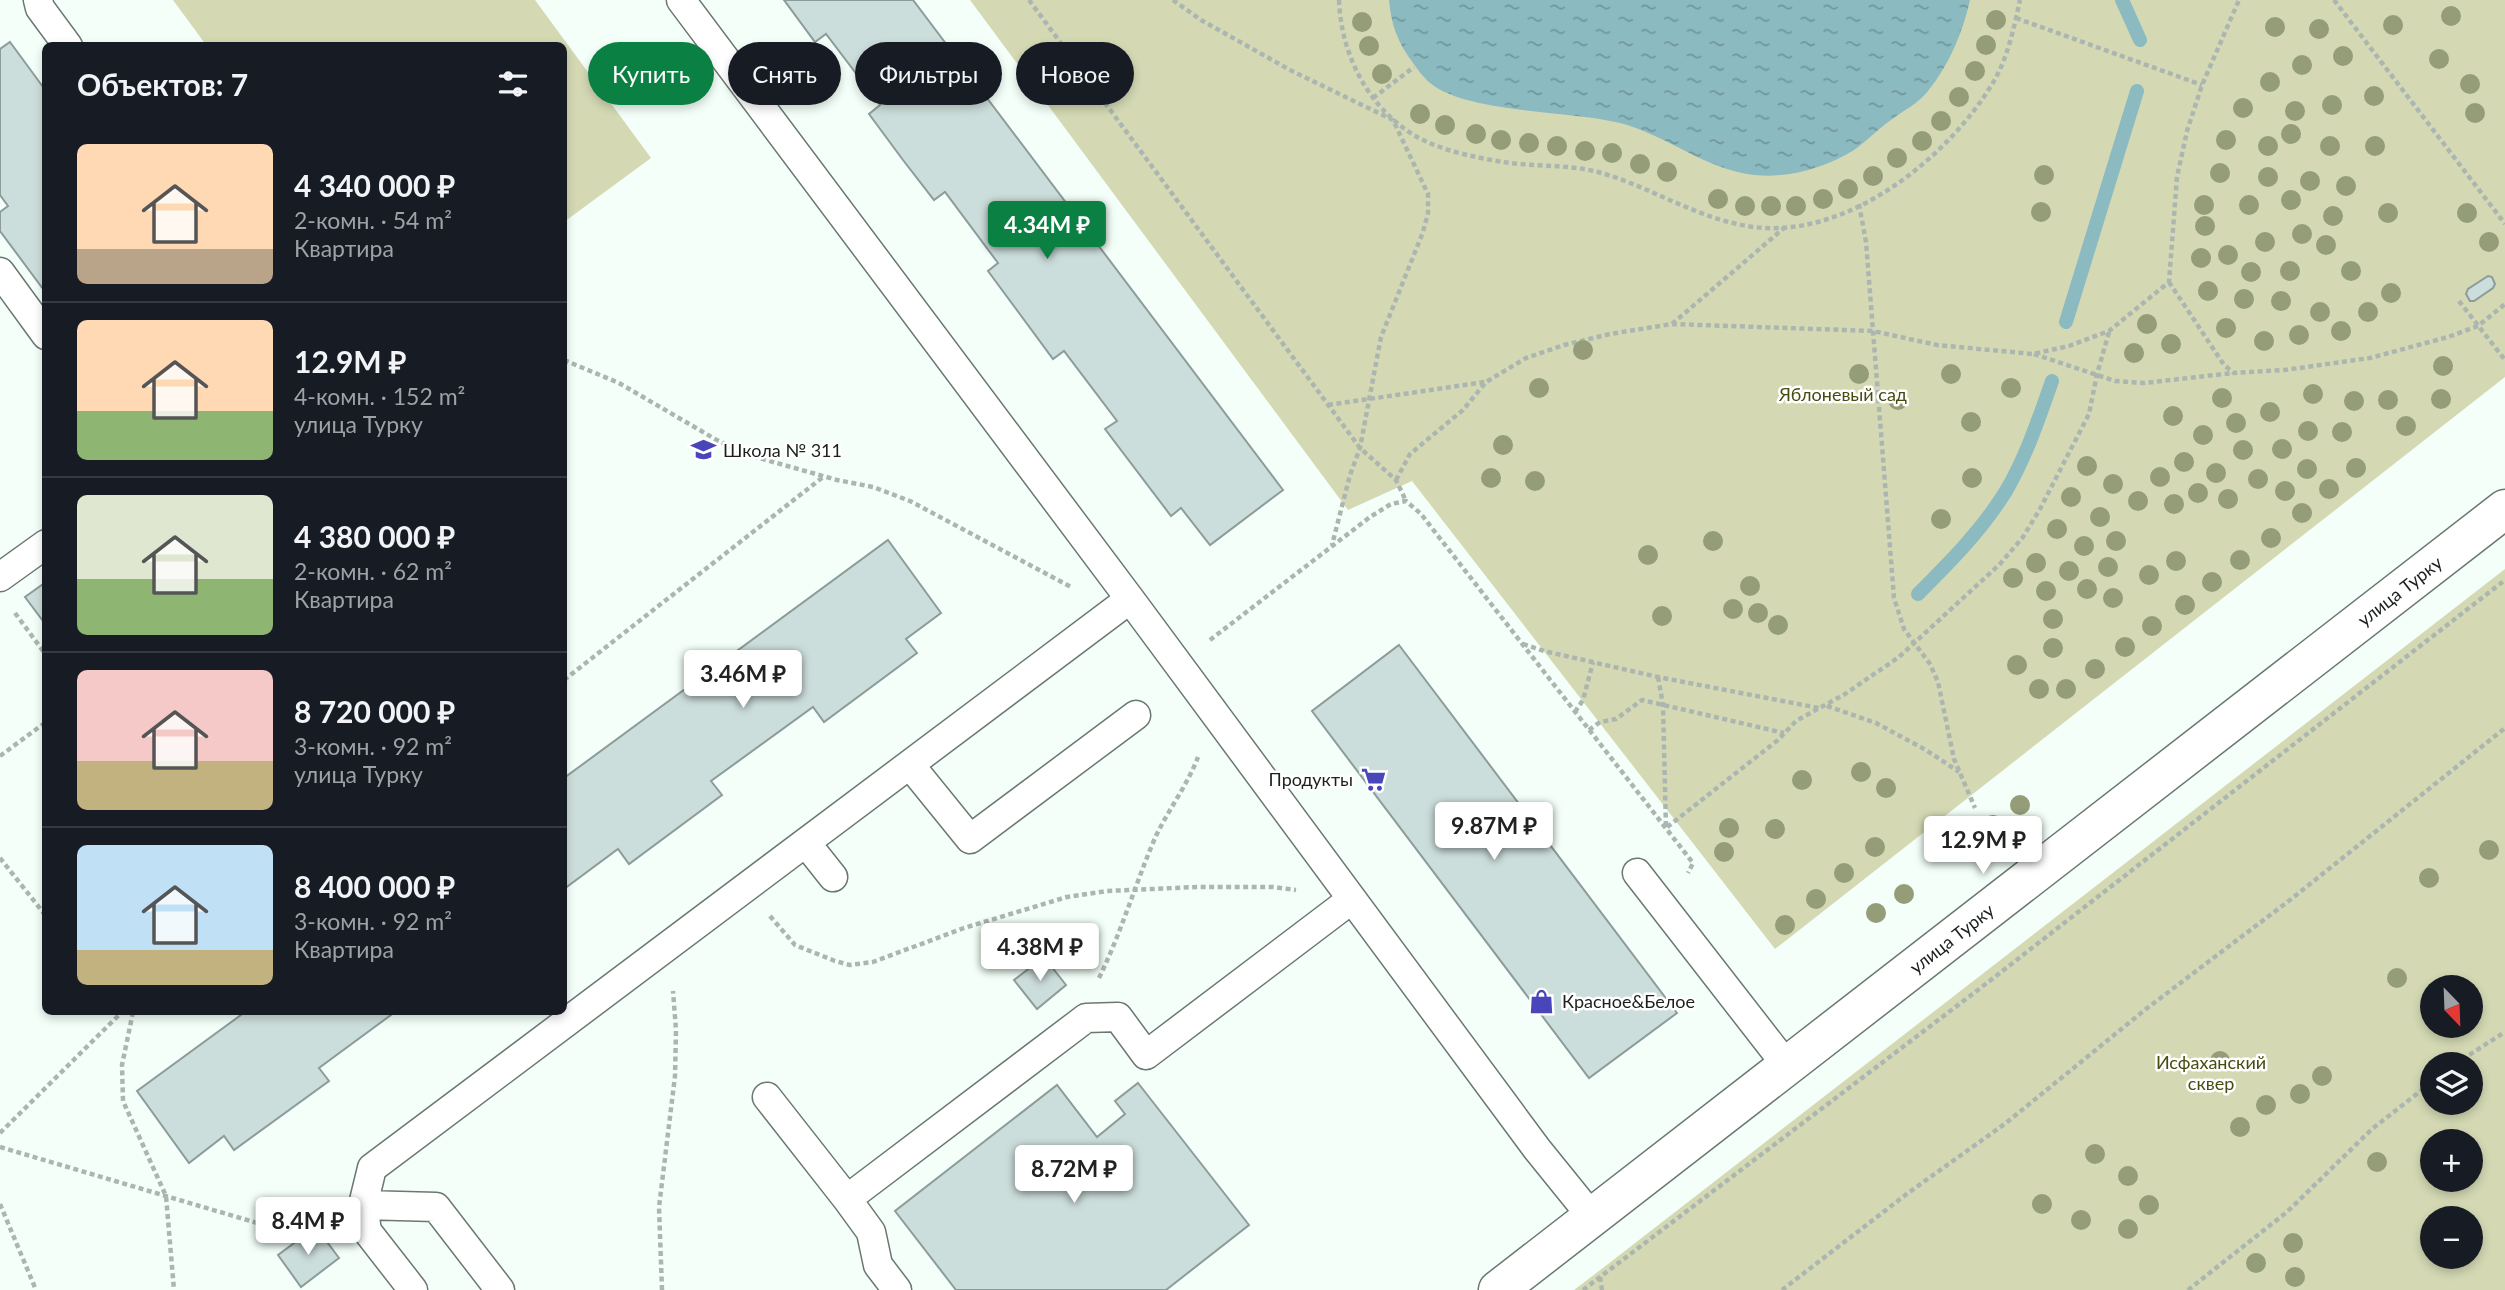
<!DOCTYPE html>
<html lang="ru">
<head>
<meta charset="utf-8">
<style>
  body { margin:0; font-family:Lato,sans-serif; background:#242831; color:#f1f3f6; height:100vh; display:flex; flex-direction:column; font-size:26px; white-space:nowrap }
  * { box-sizing:border-box; margin:0 }
  p { font-size:23px; color:#9ea1a6 }
  .icon { flex:none; width:38px; height:38px; fill:none; stroke:currentColor; stroke-width:2; stroke-linecap:round; stroke-linejoin:round }
  .map { position:relative; flex:1; overflow:hidden }
  .panel { position:absolute; left:42px; top:42px; width:525px; height:973px; display:flex; flex-direction:column; background:#171b24; border-radius:10px; box-shadow:0 4px 10px #0003 }
  .panel>* { flex:none }
  .top-card { position:absolute; left:588px; top:42px; width:665px; height:63px; display:flex; gap:14px }
  .needle { width:46px; rotate:157deg }
  .buttons { position:absolute; left:2420px; top:975px; display:grid; gap:14px }
  .buttons a { display:grid; place-items:center; width:63px; height:63px; border-radius:50%; background:#171b24; box-shadow:0 4px 10px #0003; font-size:35px }
  .price { position:absolute; translate:-50% -60px; padding:0 16px; border-radius:7px; background:#fff; color:#222; font-size:23px; line-height:46px; filter:drop-shadow(0 2px 4px #0008) }
  .price::after { content:''; position:absolute; left:50%; top:42px; width:21px; height:16px; margin-left:-10px; background:inherit; clip-path:polygon(0 0,100% 0,50% 100%) }
  .price.active { background:#0b8043; color:#fff }
  ul { padding:0; list-style:none }
  li { display:flex; align-items:center; gap:21px; height:175px; padding:0 35px }
  li+li { border-top:2px solid #363941 }
  li span { display:grid; place-items:center; flex:none; width:196px; height:140px; border-radius:10px; color:#555 }
  li>.icon { margin-inline-start:auto }
  span .icon { width:84px; height:84px; fill:#fffc; stroke-width:1 }
  li b { font-size:30px }
  h2 { display:flex; justify-content:space-between; align-items:center; height:84px; padding:0 35px; font-size:30px }
  .chip { padding:0 24px; border-radius:32px; background:#171b24; box-shadow:0 4px 10px #0003; font-size:24px; line-height:63px }
  .chip.active { background:#0b8043; color:#fff }
  .map>svg:first-child { display:block }
  .green { fill:#d4d9b4; fill-rule:evenodd }
  .water { fill:url(#water-ripples) }
  .lines { fill:none; stroke-linecap:round; stroke-linejoin:round }
  .stream { stroke:#8bbac1; stroke-width:14 }
  .building { fill:#ccdedb; stroke:#8c9c9a; stroke-width:2 }
  .service-casing { stroke:#6b7871; stroke-width:31 }
  .tertiary-casing { stroke:#6b7871; stroke-width:41 }
  .path { stroke:#acb6b0; stroke-width:4.5; stroke-dasharray:5 3.5; stroke-linecap:butt }
  .service { stroke:#fff; stroke-width:28 }
  .tertiary { stroke:#fff; stroke-width:38 }
  .tree { fill:#949d78 }
  .labels { text-anchor:middle; dominant-baseline:central; stroke-width:5; stroke-linejoin:round; paint-order:stroke }
  .park-label { font-size:18px; fill:#474c0f; stroke:#fff }
  .poi-label { font-size:18px; fill:#1b201d; stroke:#fff; text-anchor:start }
  .street-label { font-size:18px; fill:#1b201d; stroke:#fff }
</style>
</head>
<body>
<div class="map">
<svg width="2505" height="1290" viewBox="0 0 2505 1290">
  <defs>
    <pattern id="water-ripples" width="26" height="14" patternUnits="userSpaceOnUse" patternTransform="scale(1.75)"><rect width="26" height="14" fill="#8bbac1"/><path d="M2 4q2-2 4 0t4 0M15 11q2-2 4 0t4 0" fill="none" stroke="#71979c"/></pattern>
  </defs>
  <rect width="100%" height="100%" fill="#f3fff8"/>
  <path class="green" d="M173,0h362l116,158 -87,64v-176l-358,-1z
    M970,0h1535v377l-730,572 -363,-468 -64,29z
    M2505,569v721h-931l25,-19zM2432,987h39v39h-39zM2471,1064v38h-39v-38zM2432,1141h39v39h-39zM2432,1218h39v38h-39z"/>
  <path class="water" d="M1389,0h581c-7,32 -21,65 -42,91 -10,13 -24,19 -37,29 -13,9 -24,21 -37,30 -32,20 -74,31 -112,23 -43,-9 -79,-39 -122,-50 -51,-13 -151,-9 -190,-40 -7,-6 -12,-13 -17,-20 -15,-20 -22,-38 -24,-63z"/>
  <g class="lines">
    <path class="stream" d="M2122,0l18,40
      M2066,322l71,-231
      M1918,594c32,-32 64,-64 88,-103 20,-34 33,-73 46,-110"/>
  </g>
  <path class="building" d="M784,0h129l370,490 -73,55 -29,-37 -10,8 -66,-87 12,-8 -53,-70 -11,8 -65,-88 10,-8 -53,-71 -11,8 -31,-40 -34,-46 11,-9 -54,-71 -11,8z
    M10,42l36,49v202l-46,-62v-19l8,-6 -8,-11v-146z
    M2488,276l4,1 3,7 -2,4 -19,13h-4l-4,-7 2,-5z
    M888,540l53,73 -35,26 11,14 -93,69 -11,-15 -102,74 11,14 -93,69 -11,-15 -54,40v-111z
    M46,582v43l-21,-28z
    M1399,645l278,368 -88,65 -277,-367z
    M1044,957l22,28 -29,24 -23,-29z
    M245,1012h150l-76,56 10,13 -95,69 -10,-14 -35,27 -52,-72z
    M1138,1083l111,142 -83,65h-210l-61,-79 162,-126 40,52 28,-23 -10,-13z
    M316,1227l23,31 -38,29 -23,-32z"/>
  <g class="lines">
    <defs>
      <path id="service" d="M38,0l2,8 28,38
        M681,0l449,599 407,550 55,68
        M0,272l46,63
        M0,577l46,-33
        M910,765l60,74 166,-124
        M806,843l27,34
        M1637,873l150,193
        M767,1097l80,102 239,-181 32,-1 28,38 206,-156
        M847,1199l24,33 7,33 19,25
        M363,1205l73,2 64,83
        M413,1290l-46,-59 -4,-26 9,-37 758,-569"/>
      <g id="tertiary">
        <path id="s1" d="M1498,1290l1007,-781"/>
      </g>
    </defs>
    <use href="#service" class="service-casing"/>
    <use href="#tertiary" class="tertiary-casing"/>
    <path class="path" d="M1029,0l331,448 36,32 10,21
      M1173,0l28,20 89,50 103,50 35,74v19l-5,19 -42,105 -21,111 -10,27 -18,70
      M1339,0c2,53 27,104 73,134 26,16 61,23 91,28 31,5 64,2 95,10 51,14 96,45 149,54 96,17 201,-67 247,-145 14,-24 20,-54 26,-81
      M2334,0l171,224
      M2016,18l186,67
      M1373,98l41,-31
      M1859,204l7,38 28,356 10,31 26,35 8,18 16,77 21,49
      M2169,282l55,83 10,8 51,-3 85,-12 78,-21 30,-11 27,-22
      M2459,301l46,59
      M1672,324l112,-96
      M2034,354l81,27 29,2 89,-10
      M564,360l55,23 96,56 30,15 92,26 36,7 37,14 161,86
      M1328,405l157,-23
      M1396,480l14,-26 53,-44 23,-28 40,-24 38,-13 46,-11 62,-10 201,7 64,14 96,9 36,-8 40,-15 60,-49 8,-105 10,-46 15,-46 37,-85
      M15,613l31,42
      M1210,640l160,-123 21,-13 15,-3 15,13 272,349 -5,10
      M1523,644l21,7 114,26 161,31
      M1658,677l5,28 3,123 112,-88 18,-19 49,-27 54,-37 101,-93 23,-27 17,-28 49,-95 8,-40 12,-42
      M564,680l259,-203
      M1827,706l49,17 50,27 33,22
      M1575,712l8,-12 10,-38
      M1589,730l11,-8 16,-3 26,-19 142,33
      M0,756l46,-34
      M0,858l46,58
      M770,916l25,29 40,16 15,4 23,-3 91,-34 103,-31 40,-6 90,-4h76l23,3
      M1099,978c22,-45 36,-93 56,-140 13,-28 32,-52 43,-81
      M133,1012l-11,53 1,36 43,95 8,94
      M2455,1064l50,-32
      M0,1133l122,-121
      M0,1147l264,78 21,-1 39,-25
      M0,1204l36,86
      M1600,1277l2,13
      M662,1290l-3,-83 16,-131 1,-46 -3,-39
      M1583,1290l404,-307 518,-403
      M1782,1290l126,-97 98,-70 140,-114 144,-109 215,-172
      M2188,1290l99,-78 85,-83 60,-47"/>
    <use href="#service" class="service"/>
    <use href="#tertiary" class="tertiary"/>
  </g>
  <g class="tree">
    <circle cx="2451" cy="16" r="10"/>
    <circle cx="1996" cy="20" r="10"/>
    <circle cx="1362" cy="22" r="10"/>
    <circle cx="2393" cy="25" r="10"/>
    <circle cx="2275" cy="27" r="10"/>
    <circle cx="2319" cy="29" r="10"/>
    <circle cx="1986" cy="45" r="10"/>
    <circle cx="1369" cy="46" r="10"/>
    <circle cx="2343" cy="56" r="10"/>
    <circle cx="2439" cy="59" r="10"/>
    <circle cx="2302" cy="65" r="10"/>
    <circle cx="1975" cy="71" r="10"/>
    <circle cx="1382" cy="74" r="10"/>
    <circle cx="2270" cy="82" r="10"/>
    <circle cx="2470" cy="84" r="10"/>
    <circle cx="2374" cy="96" r="10"/>
    <circle cx="1959" cy="97" r="10"/>
    <circle cx="2332" cy="105" r="10"/>
    <circle cx="2243" cy="108" r="10"/>
    <circle cx="2295" cy="111" r="10"/>
    <circle cx="2475" cy="113" r="10"/>
    <circle cx="1420" cy="114" r="10"/>
    <circle cx="1941" cy="121" r="10"/>
    <circle cx="1445" cy="125" r="10"/>
    <circle cx="1476" cy="134" r="10"/>
    <circle cx="2291" cy="134" r="10"/>
    <circle cx="1501" cy="140" r="10"/>
    <circle cx="2226" cy="140" r="10"/>
    <circle cx="1922" cy="141" r="10"/>
    <circle cx="1529" cy="143" r="10"/>
    <circle cx="1557" cy="146" r="10"/>
    <circle cx="2268" cy="146" r="10"/>
    <circle cx="2330" cy="146" r="10"/>
    <circle cx="2375" cy="146" r="10"/>
    <circle cx="1585" cy="151" r="10"/>
    <circle cx="1612" cy="153" r="10"/>
    <circle cx="1897" cy="158" r="10"/>
    <circle cx="1640" cy="164" r="10"/>
    <circle cx="1667" cy="172" r="10"/>
    <circle cx="2220" cy="173" r="10"/>
    <circle cx="2044" cy="175" r="10"/>
    <circle cx="1873" cy="176" r="10"/>
    <circle cx="2268" cy="177" r="10"/>
    <circle cx="2310" cy="181" r="10"/>
    <circle cx="2346" cy="186" r="10"/>
    <circle cx="1848" cy="189" r="10"/>
    <circle cx="1718" cy="199" r="10"/>
    <circle cx="1823" cy="199" r="10"/>
    <circle cx="2291" cy="200" r="10"/>
    <circle cx="2204" cy="205" r="10"/>
    <circle cx="2249" cy="205" r="10"/>
    <circle cx="1745" cy="206" r="10"/>
    <circle cx="1771" cy="206" r="10"/>
    <circle cx="1796" cy="206" r="10"/>
    <circle cx="2041" cy="212" r="10"/>
    <circle cx="2388" cy="213" r="10"/>
    <circle cx="2467" cy="213" r="10"/>
    <circle cx="2333" cy="216" r="10"/>
    <circle cx="2205" cy="226" r="10"/>
    <circle cx="2302" cy="234" r="10"/>
    <circle cx="2265" cy="242" r="10"/>
    <circle cx="2489" cy="242" r="10"/>
    <circle cx="2326" cy="245" r="10"/>
    <circle cx="2228" cy="255" r="10"/>
    <circle cx="2201" cy="258" r="10"/>
    <circle cx="2290" cy="271" r="10"/>
    <circle cx="2351" cy="271" r="10"/>
    <circle cx="2251" cy="272" r="10"/>
    <circle cx="2208" cy="291" r="10"/>
    <circle cx="2391" cy="293" r="10"/>
    <circle cx="2244" cy="299" r="10"/>
    <circle cx="2281" cy="301" r="10"/>
    <circle cx="2320" cy="312" r="10"/>
    <circle cx="2368" cy="312" r="10"/>
    <circle cx="2147" cy="324" r="10"/>
    <circle cx="2226" cy="328" r="10"/>
    <circle cx="2341" cy="331" r="10"/>
    <circle cx="2299" cy="335" r="10"/>
    <circle cx="2264" cy="341" r="10"/>
    <circle cx="2171" cy="344" r="10"/>
    <circle cx="1583" cy="350" r="10"/>
    <circle cx="2134" cy="353" r="10"/>
    <circle cx="2443" cy="366" r="10"/>
    <circle cx="1859" cy="374" r="10"/>
    <circle cx="1951" cy="374" r="10"/>
    <circle cx="1539" cy="388" r="10"/>
    <circle cx="2011" cy="388" r="10"/>
    <circle cx="2313" cy="394" r="10"/>
    <circle cx="2222" cy="398" r="10"/>
    <circle cx="2441" cy="399" r="10"/>
    <circle cx="1898" cy="400" r="10"/>
    <circle cx="2388" cy="400" r="10"/>
    <circle cx="2354" cy="401" r="10"/>
    <circle cx="2270" cy="412" r="10"/>
    <circle cx="2173" cy="416" r="10"/>
    <circle cx="1971" cy="422" r="10"/>
    <circle cx="2236" cy="423" r="10"/>
    <circle cx="2406" cy="426" r="10"/>
    <circle cx="2308" cy="431" r="10"/>
    <circle cx="2342" cy="432" r="10"/>
    <circle cx="2203" cy="435" r="10"/>
    <circle cx="1503" cy="445" r="10"/>
    <circle cx="2282" cy="449" r="10"/>
    <circle cx="2243" cy="450" r="10"/>
    <circle cx="2184" cy="462" r="10"/>
    <circle cx="2087" cy="466" r="10"/>
    <circle cx="2356" cy="468" r="10"/>
    <circle cx="2307" cy="469" r="10"/>
    <circle cx="2216" cy="473" r="10"/>
    <circle cx="2160" cy="477" r="10"/>
    <circle cx="1491" cy="478" r="10"/>
    <circle cx="1972" cy="478" r="10"/>
    <circle cx="2258" cy="479" r="10"/>
    <circle cx="1535" cy="481" r="10"/>
    <circle cx="2113" cy="484" r="10"/>
    <circle cx="2329" cy="489" r="10"/>
    <circle cx="2285" cy="491" r="10"/>
    <circle cx="2198" cy="493" r="10"/>
    <circle cx="2071" cy="497" r="10"/>
    <circle cx="2228" cy="499" r="10"/>
    <circle cx="2138" cy="501" r="10"/>
    <circle cx="2174" cy="504" r="10"/>
    <circle cx="2302" cy="513" r="10"/>
    <circle cx="2100" cy="517" r="10"/>
    <circle cx="1941" cy="519" r="10"/>
    <circle cx="2057" cy="529" r="10"/>
    <circle cx="2271" cy="538" r="10"/>
    <circle cx="1713" cy="541" r="10"/>
    <circle cx="2116" cy="541" r="10"/>
    <circle cx="2084" cy="546" r="10"/>
    <circle cx="1648" cy="555" r="10"/>
    <circle cx="2240" cy="560" r="10"/>
    <circle cx="2176" cy="561" r="10"/>
    <circle cx="2036" cy="563" r="10"/>
    <circle cx="2108" cy="567" r="10"/>
    <circle cx="2069" cy="571" r="10"/>
    <circle cx="2149" cy="575" r="10"/>
    <circle cx="2013" cy="578" r="10"/>
    <circle cx="2212" cy="582" r="10"/>
    <circle cx="1750" cy="586" r="10"/>
    <circle cx="2087" cy="589" r="10"/>
    <circle cx="2046" cy="591" r="10"/>
    <circle cx="2113" cy="598" r="10"/>
    <circle cx="2185" cy="605" r="10"/>
    <circle cx="1733" cy="609" r="10"/>
    <circle cx="1758" cy="613" r="10"/>
    <circle cx="1662" cy="616" r="10"/>
    <circle cx="2053" cy="619" r="10"/>
    <circle cx="1778" cy="625" r="10"/>
    <circle cx="2152" cy="626" r="10"/>
    <circle cx="2125" cy="647" r="10"/>
    <circle cx="2053" cy="648" r="10"/>
    <circle cx="2017" cy="665" r="10"/>
    <circle cx="2095" cy="669" r="10"/>
    <circle cx="2039" cy="689" r="10"/>
    <circle cx="2066" cy="689" r="10"/>
    <circle cx="1861" cy="772" r="10"/>
    <circle cx="1802" cy="780" r="10"/>
    <circle cx="1886" cy="788" r="10"/>
    <circle cx="2020" cy="805" r="10"/>
    <circle cx="1993" cy="825" r="10"/>
    <circle cx="1729" cy="828" r="10"/>
    <circle cx="1775" cy="829" r="10"/>
    <circle cx="1875" cy="847" r="10"/>
    <circle cx="2489" cy="850" r="10"/>
    <circle cx="1724" cy="852" r="10"/>
    <circle cx="1844" cy="873" r="10"/>
    <circle cx="2429" cy="878" r="10"/>
    <circle cx="1904" cy="894" r="10"/>
    <circle cx="1816" cy="899" r="10"/>
    <circle cx="1876" cy="913" r="10"/>
    <circle cx="1785" cy="925" r="10"/>
    <circle cx="2397" cy="978" r="10"/>
    <circle cx="2220" cy="1061" r="10"/>
    <circle cx="2322" cy="1076" r="10"/>
    <circle cx="2300" cy="1094" r="10"/>
    <circle cx="2266" cy="1105" r="10"/>
    <circle cx="2240" cy="1127" r="10"/>
    <circle cx="2095" cy="1154" r="10"/>
    <circle cx="2377" cy="1162" r="10"/>
    <circle cx="2128" cy="1176" r="10"/>
    <circle cx="2042" cy="1204" r="10"/>
    <circle cx="2149" cy="1205" r="10"/>
    <circle cx="2081" cy="1220" r="10"/>
    <circle cx="2128" cy="1229" r="10"/>
    <circle cx="2293" cy="1243" r="10"/>
    <circle cx="2256" cy="1263" r="10"/>
    <circle cx="2295" cy="1277" r="10"/>
  </g>
  <defs>
    <symbol id="school-bare" viewBox="-9 -9 18 18"><path d="M0-5L7-2L0 1L-7-2ZM-4 1L0 2.5L4 1V4Q0 6-4 4Z" fill="#4945bb" stroke="#fff" stroke-width="2.5" paint-order="stroke"/></symbol>
    <symbol id="supermarket-bare" viewBox="-9 -9 18 18"><path d="M-6-5.5h2.5l.6 2H6L4.5 2H-2.5L-4.4-4H-6ZM-1.5 3.2a1.3 1.3 0 1 0 .1 0ZM3 3.2a1.3 1.3 0 1 0 .1 0Z" fill="#4945bb" stroke="#fff" stroke-width="2.5" paint-order="stroke"/></symbol>
    <symbol id="shop-bare" viewBox="-9 -9 18 18"><path d="M-5-2.5h2.3a2.7 3.5 0 0 1 5.4 0H5L5.5 6h-11ZM-1.5-2.5h3a1.5 2.3 0 0 0-3 0Z" fill="#4945bb" stroke="#fff" stroke-width="2.5" paint-order="stroke"/></symbol>
  </defs>
  <g fill-rule="evenodd">
    <use href="#school-bare" x="686" y="432" width="35" height="35"/>
    <use href="#supermarket-bare" x="1356" y="762" width="35" height="35"/>
    <use href="#shop-bare" x="1524" y="984" width="35" height="35"/>
  </g>
  <g class="labels">
    <g class="park-label">
      <text x="1843" y="394">Яблоневый сад</text>
      <text x="2211" y="1062">Исфаханский<tspan x="2211" dy="21">сквер</tspan></text>
    </g>
    <g class="poi-label">
      <text x="723" y="450">Школа № 311</text>
      <text x="1353" y="779" text-anchor="end">Продукты</text>
      <text x="1562" y="1001">Красное&amp;Белое</text>
    </g>
    <g class="street-label">
      <text stroke="none"><textPath href="#s1" startOffset="1141">улица Турку</textPath></text>
      <text stroke="none"><textPath href="#s1" startOffset="574">улица Турку</textPath></text>
    </g>
  </g>
</svg>
<div class="buttons">
<a><svg class="needle" viewBox="-14 -14 28 28"><path d="M0-13l5 13h-10z" fill="#e53935"/><path d="M0 13l5-13h-10z" fill="#9ea1a6"/></svg></a>
<a><svg class="icon" aria-label="layers" viewBox="0 0 24 24"><path d="M12 4l9 5-9 5-9-5zM3 14l9 5 9-5"/></svg></a>
<a>+</a>
<a>−</a>
</div>
<b class="price active" style="left:1047px;top:261px">4.34M ₽</b>
<b class="price" style="left:743px;top:710px">3.46M ₽</b>
<b class="price" style="left:1494px;top:862px">9.87M ₽</b>
<b class="price" style="left:1983px;top:876px">12.9M ₽</b>
<b class="price" style="left:1040px;top:983px">4.38M ₽</b>
<b class="price" style="left:1074px;top:1205px">8.72M ₽</b>
<b class="price" style="left:308px;top:1257px">8.4M ₽</b>
<div class="top-card">
<a class="chip active">Купить</a>
<a class="chip">Снять</a>
<a class="chip">Фильтры</a>
<a class="chip">Новое</a>
</div>
<section class="panel">
<h2>Объектов: 7<svg class="icon" aria-label="filters" viewBox="0 0 24 24"><path d="M4 7h16M4 17h16"/><circle cx="9" cy="7" r="2"/><circle cx="15" cy="17" r="2"/></svg></h2>
<ul>
<li><span style="background:linear-gradient(#ffd9b3 75%,#b9a48a 0)"><svg class="icon" aria-label="home" viewBox="0 0 24 24"><path d="M3 11l9-7 9 7M6 9v11h12V9"/></svg></span><div><b>4 340 000 ₽</b><p>2-комн. · 54 m²</p><p>Квартира</p></div></li>
<li><span style="background:linear-gradient(#ffd9b3 65%,#8fb573 0)"><svg class="icon" aria-label="home" viewBox="0 0 24 24"><path d="M3 11l9-7 9 7M6 9v11h12V9"/></svg></span><div><b>12.9M ₽</b><p>4-комн. · 152 m²</p><p>улица Турку</p></div></li>
<li><span style="background:linear-gradient(#dfe7d0 60%,#8fb573 0)"><svg class="icon" aria-label="home" viewBox="0 0 24 24"><path d="M3 11l9-7 9 7M6 9v11h12V9"/></svg></span><div><b>4 380 000 ₽</b><p>2-комн. · 62 m²</p><p>Квартира</p></div></li>
<li><span style="background:linear-gradient(#f6c9c9 65%,#c2b280 0)"><svg class="icon" aria-label="home" viewBox="0 0 24 24"><path d="M3 11l9-7 9 7M6 9v11h12V9"/></svg></span><div><b>8 720 000 ₽</b><p>3-комн. · 92 m²</p><p>улица Турку</p></div></li>
<li><span style="background:linear-gradient(#bfe0f5 75%,#c2b280 0)"><svg class="icon" aria-label="home" viewBox="0 0 24 24"><path d="M3 11l9-7 9 7M6 9v11h12V9"/></svg></span><div><b>8 400 000 ₽</b><p>3-комн. · 92 m²</p><p>Квартира</p></div></li>
</ul>
</section>
</div>
</body>
</html>
